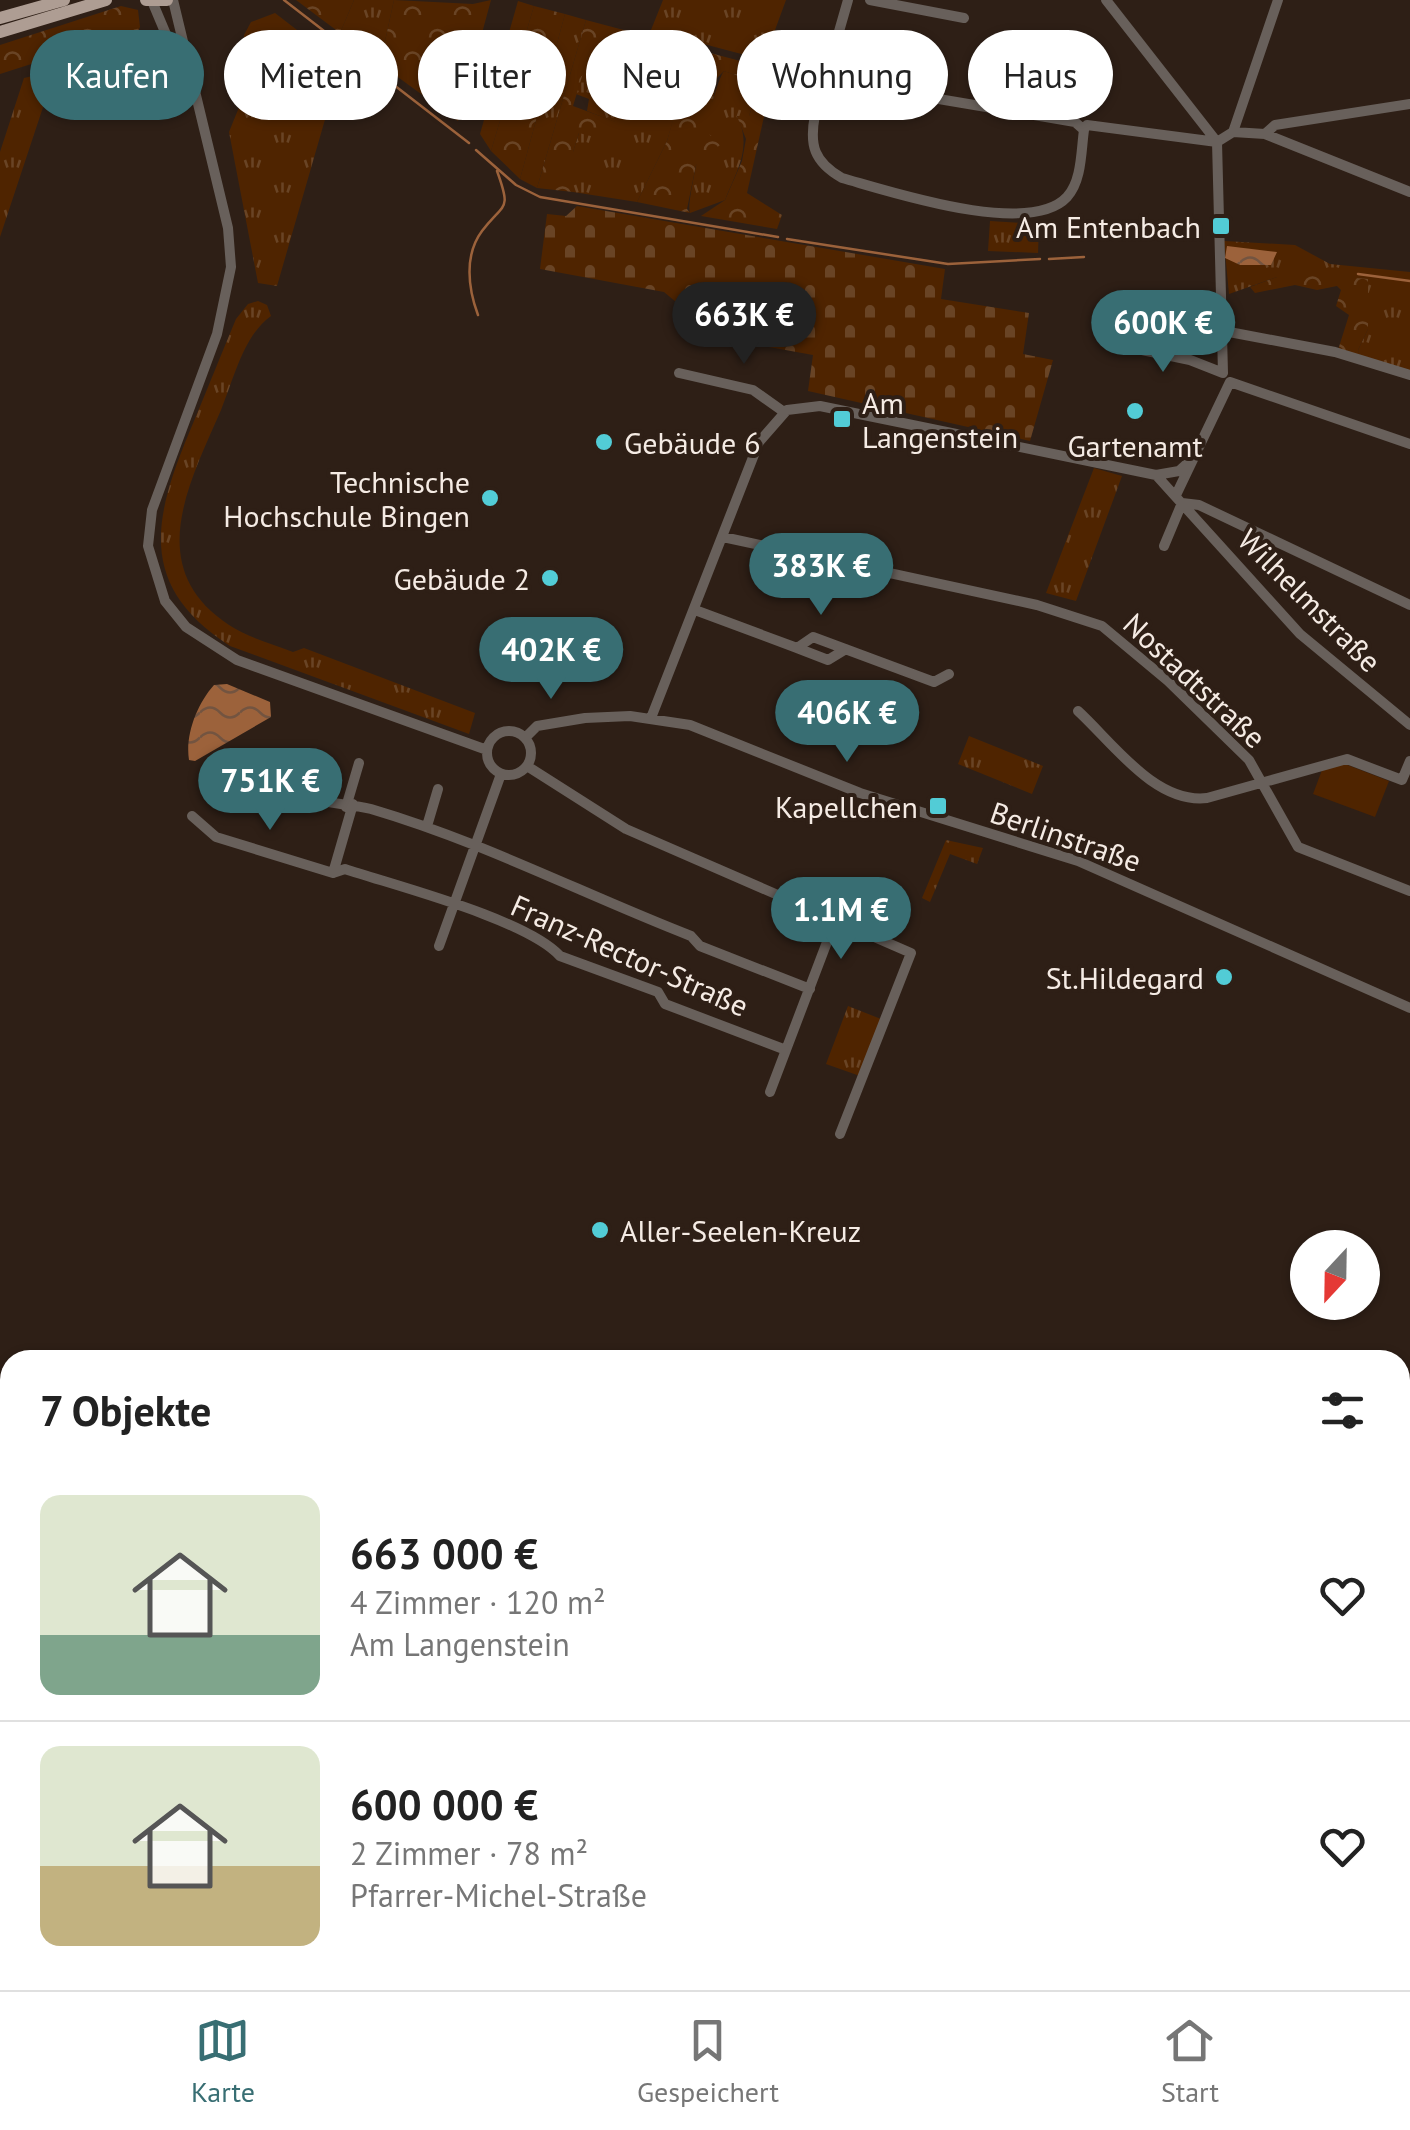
<!DOCTYPE html>
<html lang="de">
<head>
<meta charset="utf-8">
<style>
  body { margin:0; font-family:"PT Sans",sans-serif; background:#f6f6f6; color:#222; height:100vh; display:flex; flex-direction:column; font-size:38px; white-space:nowrap }
  * { box-sizing:border-box; margin:0 }
  p { font-size:32px; color:#767676 }
  .icon { flex:none; width:55px; height:55px; fill:none; stroke:currentColor; stroke-width:2; stroke-linecap:round; stroke-linejoin:round }
  .map { position:relative; flex:1; overflow:hidden }
  .side { position:absolute; left:0px; top:1350px; width:1410px; height:640px; display:flex; flex-direction:column; background:#fff; border-radius:30px 30px 0 0; box-shadow:0 2px 8px #0004 }
  .side>* { flex:none }
  .hud { position:absolute; left:30px; top:30px; width:1350px; height:90px; display:flex; gap:20px }
  .needle { width:65px; rotate:202deg }
  .controls { position:absolute; left:1290px; top:1230px; display:grid; gap:20px }
  .controls a { display:grid; place-items:center; width:90px; height:90px; border-radius:50%; background:#fff; box-shadow:0 2px 8px #0004; font-size:50px }
  .price { position:absolute; translate:-50% -85px; padding:0 22px; border-radius:35px; background:#386e73; color:#fff; font-size:32px; line-height:65px; filter:drop-shadow(0 2px 5px #0008) }
  .price::after { content:''; position:absolute; left:50%; top:60px; width:30px; height:22px; margin-left:-15px; background:inherit; clip-path:polygon(0 0,100% 0,50% 100%) }
  .price.on { background:#222; color:#fff }
  ul { padding:0; list-style:none }
  li { display:flex; align-items:center; gap:30px; height:250px; padding:0 40px }
  li+li { border-top:2px solid #e0e0e0 }
  li span { display:grid; place-items:center; flex:none; width:280px; height:200px; border-radius:20px; color:#555 }
  li>.icon { margin-inline-start:auto }
  span .icon { width:120px; height:120px; fill:#fffc; stroke-width:1 }
  li b { font-size:42px }
  h2 { display:flex; justify-content:space-between; align-items:center; height:120px; padding:0 40px; font-size:42px }
  .tag { padding:0 35px; border-radius:45px; background:#fff; box-shadow:0 2px 8px #0004; font-size:35px; line-height:90px }
  .tag.on { background:#386e73; color:#fff }
  .tabs { display:flex; justify-content:space-around; align-items:center; height:140px; border-top:2px solid #e0e0e0; background:#fff; font-size:28px; color:#767676 }
  .tabs a { display:grid; justify-items:center; gap:5px }
  .tabs .on { color:#386e73 }
  .map>svg:first-child { display:block }
  .grass { fill:url(#grass-tufts) }
  .forest { fill:url(#forest-crowns) }
  .cemetery { fill:url(#cemetery-stones) }
  .pitch { fill:#4f2400 }
  .water { fill:url(#water-waves) }
  .lines { fill:none; stroke-linecap:round; stroke-linejoin:round }
  .stream { stroke:#9c623b; stroke-width:2.5 }
  .minor { stroke:#68605b; stroke-width:10 }
  .major { stroke:#ae9d93; stroke-width:12 }
  .poi-dot { fill:#52ccd6; stroke:#2e1f16; stroke-width:4 }
  .labels { text-anchor:middle; dominant-baseline:central; stroke-width:8; stroke-linejoin:round; paint-order:stroke }
  .poi-label { font-size:30px; fill:#f5ebe4; stroke:#2e1f16; text-anchor:end }
  .street-label { font-size:30px; fill:#f5ebe4; stroke:#2e1f16 }
</style>
</head>
<body>
<div class="map">
<svg width="1410" height="1990" viewBox="0 0 1410 1990">
  <defs>
    <pattern id="grass-tufts" width="24" height="20" patternUnits="userSpaceOnUse" patternTransform="scale(2.5)"><rect width="24" height="20" fill="#4f2400"/><path d="M3 7l-1-3M5 7V3M7 7l1-3M15 17l-1-3M17 17v-4M19 17l1-3" fill="none" stroke="#694425"/></pattern>
    <pattern id="forest-crowns" width="20" height="18" patternUnits="userSpaceOnUse" patternTransform="scale(2.5)"><rect width="20" height="18" fill="#4f2400"/><path d="M2 6a3 3 0 1 1 6 0M12 15a3 3 0 1 1 6 0" fill="none" stroke="#694425"/></pattern>
    <pattern id="cemetery-stones" width="16" height="16" patternUnits="userSpaceOnUse" patternTransform="scale(2.5)"><rect width="16" height="16" fill="#4f2400"/><path d="M2 7V4a2 2 0 0 1 4 0v3zM10 15v-3a2 2 0 0 1 4 0v3z" fill="#694425"/></pattern>
    <pattern id="water-waves" width="16" height="10" patternUnits="userSpaceOnUse" patternTransform="scale(2.5)"><rect width="16" height="10" fill="#9c623b"/><path d="M0 5q4-4 8 0t8 0" fill="none" stroke="#735440"/></pattern>
  </defs>
  <rect width="100%" height="100%" fill="#2e1f16"/>
  <path class="grass" d="M354,0h40l-14,64 -40,-31z
    M663,0h123l-22,60 -113,-30z
    M518,1l16,5 -43,145 -11,-17z
    M275,13l66,51 -64,222 -19,-3 -29,-151 15,-37v-60l7,-13z
    M565,14l21,6 -49,168 -17,-9z
    M591,46l96,27 -20,68 -30,61 -64,-10v-40l6,-19 36,-11 -28,-11 2,-12 -13,-5z
    M55,71l-55,166v-85l24,-74z
    M724,71l28,10 6,9 -9,26h-12c16,32 -1,55 -12,84l-35,13c-5,-11 25,-132 34,-142z
    M990,221l49,3 -1,29 -50,-2z
    M1224,241l71,4 35,19 80,8v101l-50,-17 -2,-6 10,-21v-50l-91,-2 -48,17z
    M258,301l9,4 4,11c-28,20 -37,63 -50,94 -31,72 -79,158 8,215 18,12 43,19 64,27l11,-4 171,65 -6,21 -239,-88c-91,-59 -78,-124 -41,-213 16,-38 31,-76 47,-114l12,-15z
    M1094,468l28,8 -46,125 -30,-8z
    M969,736l74,30 -11,28 -74,-30z
    M946,840l37,8 -6,16 -27,-10 -20,48 -8,-4z
    M848,1006l33,13 -21,57 -34,-12z
    M1400,1530l10,1v116l-10,-17z
    M92,1980h93l6,8 -100,2z"/>
  <path class="forest" d="M296,0h58l-14,33z
    M394,0l79,4 18,-4 -33,121 -78,-57z
    M121,6l17,4 2,17 -7,13 -18,8 -40,2 -75,24v-29z
    M534,6l31,8 -45,165 -29,-28z
    M586,20l177,47 10,9 -26,117 35,22 -5,14 -76,-13 24,-16 17,-39 4,-22 -9,-23h12l9,-26 -6,-9 -28,-10 -7,7 -10,54 13,13 -24,20 -9,44 3,4 -53,-11 30,-61 19,-68 -95,-26 -18,59 43,16 -6,19 -31,-8 -6,19v40l-36,-4z
    M1322,275l46,4v50l-10,21 2,6 -22,-6 11,-35 -13,-9 5,-16 -4,-4 -20,4 -22,-5 -40,8 -5,-6 27,-10z"/>
  <path class="cemetery" d="M577,206l368,63 -4,30 88,14 -6,41 30,6 -23,81 -222,-50 5,-36 -94,-17 -55,-46 -124,-23 7,-55 19,2z"/>
  <path class="pitch" d="M1345,764l44,17 -14,36 -62,-23 9,-24z"/>
  <path class="water" d="M1227,246l50,6 -6,13h-31l-15,-7z
    M227,684l43,18 1,15 -76,44 -6,-1c-4,-25 8,-56 25,-75z"/>
  <g class="lines">
    <path class="stream" d="M284,0l185,143
      M476,150l40,35 24,12 238,40
      M787,239l161,25 92,-5
      M1049,259l35,-2
      M1358,274l52,7
      M478,315c-10,-27 -14,-60 4,-84 22,-29 30,-19 15,-60"/>
    <path class="minor" d="M173,0l55,228 3,39 -14,67 -65,176 -4,36 17,55 21,26 51,33 250,90
      M870,0l94,18
      M1106,0l111,142
      M152,1l32,76
      M826,80l249,42 9,8c-3,21 -2,51 -17,67 -38,41 -178,-6 -225,-19 -28,-16 -33,-33 -27,-63l33,-115
      M1087,125l130,17
      M1233,132l45,-132
      M1265,134l10,-9 135,-21
      M1217,142l6,231
      M1217,142l16,-10 32,2 145,58
      M1224,331l111,21 75,23
      M1123,346l67,14 33,13
      M679,373l74,17 31,22
      M1230,382l180,62
      M1156,475l144,159 110,91
      M1176,495l54,-113
      M723,537l314,68 65,21 66,55 81,79 49,87 112,44
      M1164,546l18,-43 17,2 211,100
      M695,610l102,38 16,-11 121,45 15,-8
      M797,648l31,12 18,-11
      M1078,711c35,32 77,93 129,87l140,-39 55,21 8,-19
      M651,718l108,-276 28,-32 33,-4 336,69 23,-4 11,-10
      M487 753a22 22 0 1 1 44 0a22 22 0 1 1-44 0Z
      M526,737l11,-11 48,-8 45,-2 60,9 170,68 218,68 332,147
      M527,766l99,63 285,124 -71,181
      M285,784c27,23 56,17 86,25 112,33 212,85 320,127l9,10 110,43
      M346,807l13,-44
      M192,816l24,21 117,36 12,-4c51,17 181,50 215,87l98,36 7,12 121,46
      M427,826l11,-37
      M333,873l20,-69
      M439,946l62,-172
      M770,1092l65,-171"/>
    <path class="major" d="M146,0h21
      M0,18l64,-18
      M0,32l106,-32"/>
  </g>
  <g class="poi-dot">
    <rect x="1211" y="216" width="20" height="20" rx="5"/>
    <circle cx="1135" cy="411" r="10"/>
    <rect x="832" y="409" width="20" height="20" rx="5"/>
    <circle cx="604" cy="442" r="10"/>
    <circle cx="490" cy="498" r="10"/>
    <circle cx="550" cy="578" r="10"/>
    <rect x="928" y="796" width="20" height="20" rx="5"/>
    <circle cx="1224" cy="977" r="10"/>
    <circle cx="600" cy="1230" r="10"/>
  </g>
  <g class="labels">
    <g class="poi-label">
      <text x="1201" y="226">Am Entenbach</text>
      <text x="862" y="402" text-anchor="start">Am<tspan x="862" dy="34">Langenstein</tspan></text>
      <text x="624" y="442" text-anchor="start">Gebäude 6</text>
      <text x="1135" y="445" text-anchor="middle">Gartenamt</text>
      <text x="470" y="481">Technische<tspan x="470" dy="34">Hochschule Bingen</tspan></text>
      <text x="530" y="578">Gebäude 2</text>
      <text x="918" y="806">Kapellchen</text>
      <text x="1204" y="977">St.Hildegard</text>
      <text x="620" y="1230" text-anchor="start">Aller-Seelen-Kreuz</text>
    </g>
    <g class="street-label">
      <text transform="translate(1310 600) rotate(45)">Wilhelmstraße</text>
      <text transform="translate(1195 680) rotate(43)">Nostadtstraße</text>
      <text transform="translate(1066 836) rotate(19)">Berlinstraße</text>
      <text transform="translate(630 955) rotate(24)">Franz-Rector-Straße</text>
    </g>
  </g>
</svg>
<div class="controls">
<a><svg class="needle" viewBox="-14 -14 28 28"><path d="M0-13l5 13h-10z" fill="#e53935"/><path d="M0 13l5-13h-10z" fill="#767676"/></svg></a>
</div>
<b class="price on" style="left:744px;top:367px">663K €</b>
<b class="price" style="left:1163px;top:375px">600K €</b>
<b class="price" style="left:821px;top:618px">383K €</b>
<b class="price" style="left:551px;top:702px">402K €</b>
<b class="price" style="left:847px;top:765px">406K €</b>
<b class="price" style="left:270px;top:833px">751K €</b>
<b class="price" style="left:841px;top:962px">1.1M €</b>
<div class="hud">
<a class="tag on">Kaufen</a>
<a class="tag">Mieten</a>
<a class="tag">Filter</a>
<a class="tag">Neu</a>
<a class="tag">Wohnung</a>
<a class="tag">Haus</a>
</div>
<section class="side">
<h2>7 Objekte<svg class="icon" aria-label="filters" viewBox="0 0 24 24"><path d="M4 7h16M4 17h16"/><circle cx="9" cy="7" r="2"/><circle cx="15" cy="17" r="2"/></svg></h2>
<ul>
<li><span style="background:linear-gradient(#dfe7d0 70%,#7fa58c 0)"><svg class="icon" aria-label="home" viewBox="0 0 24 24"><path d="M3 11l9-7 9 7M6 9v11h12V9"/></svg></span><div><b>663 000 €</b><p>4 Zimmer · 120 m²</p><p>Am Langenstein</p></div><svg class="icon" aria-label="heart" viewBox="0 0 24 24"><path d="M12 20l-8-8c-3-5 5-10 8-4 3-6 11-1 8 4z"/></svg></li>
<li><span style="background:linear-gradient(#dfe7d0 60%,#c2b280 0)"><svg class="icon" aria-label="home" viewBox="0 0 24 24"><path d="M3 11l9-7 9 7M6 9v11h12V9"/></svg></span><div><b>600 000 €</b><p>2 Zimmer · 78 m²</p><p>Pfarrer-Michel-Straße</p></div><svg class="icon" aria-label="heart" viewBox="0 0 24 24"><path d="M12 20l-8-8c-3-5 5-10 8-4 3-6 11-1 8 4z"/></svg></li>
</ul>
</section>
</div>
<nav class="tabs">
<a class="on"><svg class="icon" aria-label="map" viewBox="0 0 24 24"><path d="M3 6l6-2 6 2 6-2v14l-6 2-6-2-6 2zM9 4v14M15 6v14"/></svg>Karte</a>
<a><svg class="icon" aria-label="saved" viewBox="0 0 24 24"><path d="M7 4h10v16l-5-4-5 4z"/></svg>Gespeichert</a>
<a><svg class="icon" aria-label="home" viewBox="0 0 24 24"><path d="M3 11l9-7 9 7M6 9v11h12V9"/></svg>Start</a>
</nav>
</body>
</html>
